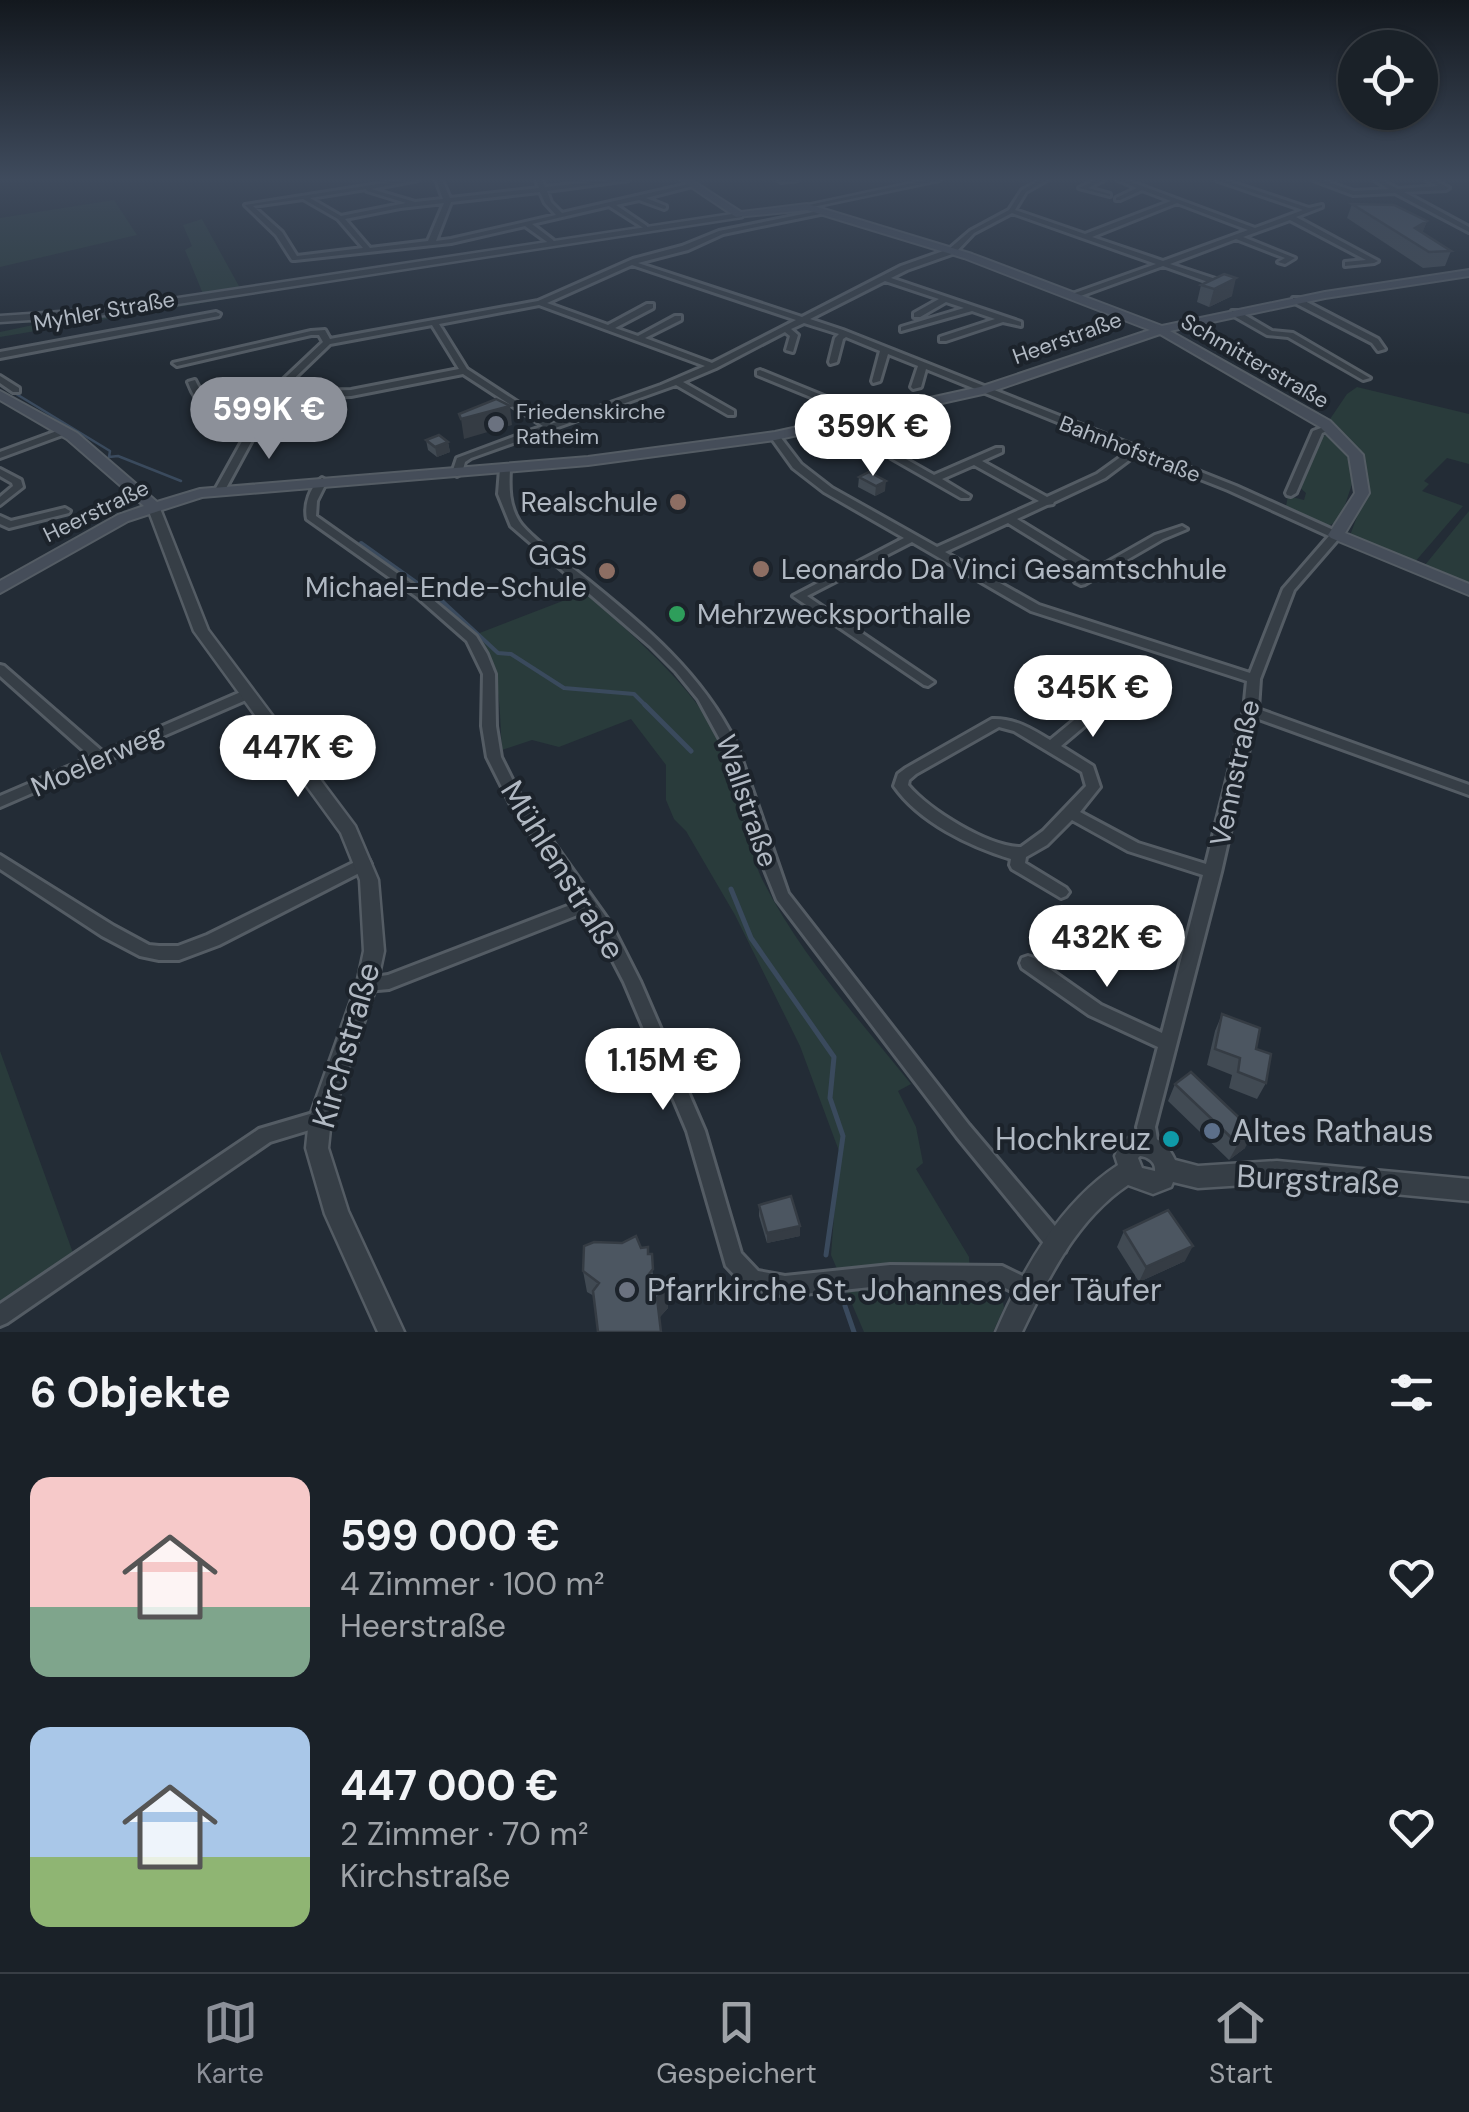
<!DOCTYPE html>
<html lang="de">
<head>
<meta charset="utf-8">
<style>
  body { margin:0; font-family:"DM Sans",sans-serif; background:#272e34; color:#f1f3f6; height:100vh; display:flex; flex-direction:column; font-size:38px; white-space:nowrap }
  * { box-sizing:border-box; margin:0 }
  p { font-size:32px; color:#9fa3a8 }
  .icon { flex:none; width:55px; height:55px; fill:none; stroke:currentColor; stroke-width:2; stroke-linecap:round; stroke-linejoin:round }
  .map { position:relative; height:1332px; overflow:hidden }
  .panel { display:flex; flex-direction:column; background:#1a2128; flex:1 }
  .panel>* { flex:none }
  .fabs { position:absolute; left:1338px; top:30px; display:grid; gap:20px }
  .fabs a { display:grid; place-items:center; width:100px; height:100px; border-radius:50%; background:#1a2128; box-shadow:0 2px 8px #0004,0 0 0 2px #383e45; font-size:50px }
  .price { position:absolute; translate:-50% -85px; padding:0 22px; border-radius:35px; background:#fff; color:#222; font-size:32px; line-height:65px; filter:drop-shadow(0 2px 5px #0008) }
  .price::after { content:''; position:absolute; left:50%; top:60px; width:30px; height:22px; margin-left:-15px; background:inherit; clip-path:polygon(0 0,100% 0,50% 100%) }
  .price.active { background:#8c9099; color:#fff }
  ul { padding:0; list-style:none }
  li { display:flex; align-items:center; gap:30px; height:250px; padding:0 30px }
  li span { display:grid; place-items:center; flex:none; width:280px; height:200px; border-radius:20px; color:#555 }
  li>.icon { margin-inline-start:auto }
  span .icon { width:120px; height:120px; fill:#fffc; stroke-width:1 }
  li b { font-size:42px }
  h2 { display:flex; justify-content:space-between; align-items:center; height:120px; padding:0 30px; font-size:42px }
  .tabs { display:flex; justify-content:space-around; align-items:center; height:140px; border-top:2px solid #383e45; background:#1a2128; font-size:28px; color:#9fa3a8 }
  .tabs a { display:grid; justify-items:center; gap:5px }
  .tabs .active { color:#8c9099 }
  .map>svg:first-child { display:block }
  .green { fill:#293b3b }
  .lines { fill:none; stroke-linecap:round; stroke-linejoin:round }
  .stream-far2 { stroke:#3a4a5d; stroke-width:2.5 }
  .stream-far1 { stroke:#3a4a5d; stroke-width:4 }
  .stream { stroke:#3a4a5d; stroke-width:5 }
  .minor-casing { stroke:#545c64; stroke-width:6 }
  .tertiary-casing { stroke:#545c64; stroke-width:5 }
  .secondary-casing { stroke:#545c64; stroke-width:4 }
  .minor { fill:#363e46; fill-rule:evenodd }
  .tertiary { fill:#363e46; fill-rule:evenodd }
  .secondary { fill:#454d59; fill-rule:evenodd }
  .wall { fill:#414a53 }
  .shaded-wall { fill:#353c44 }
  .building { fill:#4c5661; stroke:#353c44; stroke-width:2.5 }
  .worship-dot { fill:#6b7280; stroke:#1c232b; stroke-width:4 }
  .education-dot { fill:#8d6e63; stroke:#1c232b; stroke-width:4 }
  .leisure-dot { fill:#2e9e5b; stroke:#1c232b; stroke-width:4 }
  .service-dot { fill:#5c6f8a; stroke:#1c232b; stroke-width:4 }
  .culture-dot { fill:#0f9aa8; stroke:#1c232b; stroke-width:4 }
  .labels { text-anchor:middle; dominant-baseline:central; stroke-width:8; stroke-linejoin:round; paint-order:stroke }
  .far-street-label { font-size:22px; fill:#b1b9c3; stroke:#1c232b }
  .far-poi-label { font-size:22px; fill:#b1b9c3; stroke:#1c232b; text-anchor:start }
  .poi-label { font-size:28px; fill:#b1b9c3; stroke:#1c232b; text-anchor:end }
  .street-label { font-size:28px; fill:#b1b9c3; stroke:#1c232b }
  .near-street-label { font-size:32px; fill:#b1b9c3; stroke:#1c232b }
  .near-poi-label { font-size:32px; fill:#b1b9c3; stroke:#1c232b; text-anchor:start }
</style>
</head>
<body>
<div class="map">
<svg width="1469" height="1332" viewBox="0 0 1469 1332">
  <rect width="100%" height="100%" fill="#232c36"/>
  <path class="green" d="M114,200l23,35 -137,32v-49z
    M202,219l38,69 -37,6 -18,-44 7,-4 -9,-21z
    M253,291l2,3 -255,43v-5l38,-8 -16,-2 3,-2 78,-6z
    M1357,387l112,27v50l-22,-6 -23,23 5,3 -7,7 41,15 -49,57 -65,-25 17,-45v-14l-38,-57 19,-28z
    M1332,435l11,12 12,28 -15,45 -12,6 -42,-20 2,-10 16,4 2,-7 -8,-7 24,-50z
    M1469,511v74l-44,-20z
    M586,592c57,55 120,102 148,179 13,35 12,77 29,110 38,75 96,138 148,203l-13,7 18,36 7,36 -7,6 53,88 2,30 20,1 11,8 2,12 -11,24h-129l-33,-77 8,-104 -39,-105 -65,-131 -49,-84 -12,-12 -8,-19v-35l-35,-46 -72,28 -27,-7 -30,10c-3,-47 0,-74 -25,-116z
    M0,1051l73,202 -73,49z"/>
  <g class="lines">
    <path class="stream-far2" d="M0,384l110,67 -1,6 9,-1 63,25"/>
    <path class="stream-far1" d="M361,543l80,57 57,53 13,1 53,34 70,6 14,14"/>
    <path class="stream" d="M645,705l46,46
      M731,889l20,49 83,119 -4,41 13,38 -17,119
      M845,1306l9,26"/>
    <defs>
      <path id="minor" d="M403,180h15l-47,9 44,13 28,-3 -7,-19h6l8,18 89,-10 -3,-8h6l3,7 66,-7h18l-82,11 4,11 11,11 131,-30 3,2 -50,13 20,8v2l-2,1 -25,-9 -23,5 31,21v2l-2,1 -36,-23 -77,18 21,16 1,2 -4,2 -25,-18 -74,17 -156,17h-3l-16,-25 -31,-30zM366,189l1,2 39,12 -65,13 -31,-18zM540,192l5,11 11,12 -105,24 -15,2 15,-39zM303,199l35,20 25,29 -66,8 -15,-24 -29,-26zM444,203l-16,38 -58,7 -25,-29 55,-11z
        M778,180h20l-17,2z
        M1040,180h7l-21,12 -11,18 70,24 86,-33 -29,-11 -22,10h-4v-2l21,-10 -19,-8h8l129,48 48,-18 -87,-30h9l84,28 13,-3v2l-26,10 82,44 -4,2 -29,3v-4l21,-2 -76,-40 -47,17 52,21 -10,6 -7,-2 7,-4 -49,-19 -66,25 58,19v4h-6l-59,-21 -88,32h-3v-4l84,-30 -144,-51 -38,20 -19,20 -48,17 -16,8 130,44v4l-18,-4 -57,19h-6v-4l55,-18 -23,-8 -71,20v-4l63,-19 -18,-6 -26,15h-6v-4l25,-14 -54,-18 -75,38 33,11 393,156 104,47 1,2 -1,2 -46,53 -34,89 -2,30 211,76v10l-213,-77 -35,154 -66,255 3,19 -2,6 -7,3 -7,-3 -5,-25 21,-80 -69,-32 -67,-47 -2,-5 2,-5 6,-2 6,2 67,47 61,28 41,-158 -75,-24 -56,-31 -25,25 -21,12 -1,6 41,25 3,4 -3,4 -5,2 -49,-29 -2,-4 1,-6c-42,-13 -92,-37 -117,-73l4,-12 8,-6 86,-49c22,-1 40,10 58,21l52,-43 5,-1 6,4 -1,3 -51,43 32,20 7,21 -20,25 58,31 68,21 38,-153 3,-30 -216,-70 -119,-69 -105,54 127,86 -6,4 -4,-1 -131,-89 111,-58 -80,-46 -31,-24 -23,-32 2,-2h6l23,30 31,24 105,59 102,-46 -65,-36 -32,14 28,17 -1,2h-8l-70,-40v-4h6l37,21 62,-27h6v4l-20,9 65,36 50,-23 32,-23 -203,-82 -5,18 -8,2 -2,-2 7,-21 -30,-12 -8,27 -7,2 -1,-2 8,-30 -34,-14 -3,2 -6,23 -7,2 -1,-2 6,-24 4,-4 -35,-11 -13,6 7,6 -5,17 -7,-2 4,-14 -5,-4 -69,36 -33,14 51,29v4h-6l-52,-30 -205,73 -6,4 -3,11 -5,3 -5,-3 5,-15 86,-32 -80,-52 -112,22 -76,2 -50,92 -5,3 -5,-3 35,-63c-29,-6 -52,-16 -62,-45l7,-2c13,28 28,36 58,42l16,-29 54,-51 -4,-7h-8l-134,31 -4,-3 138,-32 14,-1 5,9 208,-38 95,-42 49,-13 37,-15 104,-21 3,2 -1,1 -102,21 -35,16 -50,13 164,54 99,-51 48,-17 21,-18 39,-21 13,-20zM1177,203l71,27 -85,31 -71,-24zM632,265l164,55 -84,43 -67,-25 36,-18v-4h-6l-37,20 -23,-8 38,-20v-4h-6l-39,21 -61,-22zM539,305l166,61 -44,19 -110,39 -84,-55 -28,-45zM432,325l27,44 -108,21 -71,2 50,-48zM1137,454l91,36 101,46 -46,53 -33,84 -211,-68 -94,-53 63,-29 81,50 -14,9 6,3 4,-1 78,-45 24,-10 -5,-3 -27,9 -58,33 -80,-49 30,-14 6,-1 1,-2 51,-24zM999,727l15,4 68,41 4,14 -43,45 -22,16c-33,0 -92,-37 -113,-62l1,-5 7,-6z
        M1096,180h8l-16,8 22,6v2l-31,-8z
        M1313,180h9l32,11 35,-2 -15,-9h7l17,9 40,-3 -12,-6h8l15,8 -3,2 -42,2 65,35v5l-74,-39 -42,2z
        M1293,298h6l79,41 7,10 -7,2 -6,-8 -79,-41z
        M1232,311h6l34,20 21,2 77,45 -7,2 -75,-43 -21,-2 -35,-20z
        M216,312l4,2 -1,2 -219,42v-6z
        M760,370l113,46 2,2 -2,2h-6l-110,-45v-4z
        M0,376l19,12v4h-6l-13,-9z
        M1329,425l5,3 -12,5 -26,60 -5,3 -4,-1 -1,-2 27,-62z
        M65,428l5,3 -2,2 -68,25v-6z
        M505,466l5,3c-1,19 -1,36 9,52 10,16 50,44 65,56 60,49 117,95 152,166l52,150 181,232 96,113 3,7 -3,7 -7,3 -7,-3 -94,-115 -180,-237 -19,-47 -36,-110 -24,-44 -22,-27 -26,-26 -139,-120 -13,-32 2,-25z
        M0,469l21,11 2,7 -23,18v-8l13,-11 -1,-3 -12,-7z
        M322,478l5,3 -10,20 -1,15 109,77 51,43 11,18 8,20 1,52 5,31 20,40 90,127 29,57 65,150 36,122 17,18 27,5 105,-11 112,1 35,17 3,7 -3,7 -7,3 -29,-14 -111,-1 -105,11 -39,-9 -20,-21 -39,-135 -63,-149 -25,-48 -14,-22 -196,77 -22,2 -6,-2 -2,-5 2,-5 27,-4 190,-73 -68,-99 -23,-46 -5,-31 1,-52 -16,-33 -50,-44 -110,-78c-3,-14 3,-33 15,-41z
        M65,508l5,3 -1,2 -60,15 -9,-4v-8l11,5z
        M0,665l4,1 99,86 140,-61 5,-1 6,4 -1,3 -253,110v-11l91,-39 -91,-81z
        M0,855l114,71 35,19 10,1h19l29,-11 152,-75 5,-2 5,2 2,4 -2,4 -150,77 -40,15h-20l-19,-4 -38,-20 -102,-67z
        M320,1111l6,2 3,6 -3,6 -56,17 -263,181 -7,3v-22l259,-175z"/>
      <path id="tertiary" d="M926,180h15l-138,29 -4,-2z
        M739,213h3v4l-636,98 -106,7v-6l106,-7z
        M153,502l6,4 49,124 147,196 23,54 6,71 -7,33 -46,135 -3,29 20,63 56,121h-26l-53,-118 -19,-66 3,-29 48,-135 7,-33 -4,-71 -19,-47 -147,-202 -47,-125z
        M1134,1135c20,-1 33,7 41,25l23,6 79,-5 192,18v22l-192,-18 -79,5 -25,-6 -2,5 -18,7 -25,-9c-51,34 -80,93 -106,147h-26c27,-63 64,-129 122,-167l-3,-9c4,-10 9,-17 19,-21zM1140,1156c8,1 16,6 15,15l-13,-3 -4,-10z"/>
      <path id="secondary" d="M681,180h10l50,32 66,-8 165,50 190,72 163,-34 144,-22v6l-144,22 -155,33 160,90 33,34 6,38 -24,40 124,51v11l-138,-57 -3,-3 27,-42 -6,-37 -29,-29 -160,-93 -173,59 -212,47 -187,25 -386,32 -74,24 -128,72v-12l118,-66 26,-9 -77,-67 -67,-39v-9l77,42 80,69 43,-13 388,-32 187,-25 205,-45 170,-57 -186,-72 -157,-48 -71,7z"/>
    </defs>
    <use href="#minor" class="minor-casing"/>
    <use href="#tertiary" class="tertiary-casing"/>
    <use href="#secondary" class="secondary-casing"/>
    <use href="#minor" class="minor"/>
    <use href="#tertiary" class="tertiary"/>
    <use href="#secondary" class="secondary"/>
  </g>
  <path class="wall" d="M1352,204l75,17 -5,12 29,18 -6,15 -22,2 -76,-50z
    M1201,285l31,11 -23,11 -12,-5z
    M426,440l22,2 2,10 -13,5 -9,-7z
    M859,477l26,14 -10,5 -17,-9z
    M1222,1014l34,35 10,34 -9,16 -28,-11 3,-13 -25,-10 8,-34z
    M1175,1084l70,64 -16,12 -61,-59z
    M759,1205l41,31 -33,7 -8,-27z
    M1124,1231l61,30 -46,21 -22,-35z
    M648,1254l6,24 12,10 2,20 -9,10 -65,-22 -7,-4 -4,-21z"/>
  <path class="shaded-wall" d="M1427,221l-6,15 -6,-8z
    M1236,278l-4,18 -23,11 5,-18z
    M510,406l2,19 -48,14 -3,-20z
    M448,442l2,10 -13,5 -2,-10z
    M886,481l-1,10 -10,5 1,-10z
    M1254,1132l-9,16 -16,12 9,-16z
    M800,1226v10l-33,7v-10z
    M1193,1246l-8,15 -46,21 7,-15z
    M666,1288l2,20 -9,10 -2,-20z"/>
  <path class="building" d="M1352,204l42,1 33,16 -12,7 36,23 -22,1z
    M1224,274l12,4 -22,11 -13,-4z
    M496,399l14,7 -49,13 -2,-5z
    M439,435l9,7 -13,5 -9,-7z
    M869,472l17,9 -10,5 -17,-9z
    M1222,1014l38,14 -4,21 15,5 -5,29 -28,-11 2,-14 -25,-9z
    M1191,1072l63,60 -16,12 -63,-60z
    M791,1196l9,30 -33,7 -8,-28z
    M1168,1210l25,36 -47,21 -22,-36z
    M636,1236l5,12 7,-1v7h4l1,15 -4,5 17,14 -9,10 4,34h-63l-5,-41 6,-8 -16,-12 1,-25 10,-4 28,1z"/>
  <linearGradient id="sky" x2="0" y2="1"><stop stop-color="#13181e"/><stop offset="0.49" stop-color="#3f4b5d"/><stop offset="1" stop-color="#3f4b5d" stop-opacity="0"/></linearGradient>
  <rect width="1469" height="366" fill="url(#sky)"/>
  <g class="worship-dot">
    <circle cx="496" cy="424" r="10"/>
    <circle cx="627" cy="1290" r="10"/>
  </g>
  <g class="education-dot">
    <circle cx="678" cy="502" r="10"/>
    <circle cx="761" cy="569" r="10"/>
    <circle cx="607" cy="571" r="10"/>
  </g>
  <circle class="leisure-dot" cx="677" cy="614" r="10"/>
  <circle class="service-dot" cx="1212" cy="1131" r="10"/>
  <circle class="culture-dot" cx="1171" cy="1139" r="10"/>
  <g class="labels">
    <g class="far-street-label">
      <text transform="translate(104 311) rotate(-10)">Myhler Straße</text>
      <text transform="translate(1067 338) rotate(-20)">Heerstraße</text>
      <text transform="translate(1255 361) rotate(30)">Schmitterstraße</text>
      <text transform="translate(1130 449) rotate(21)">Bahnhofstraße</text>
      <text transform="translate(96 511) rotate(-26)">Heerstraße</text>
    </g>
    <g class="far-poi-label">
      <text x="516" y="411">Friedenskirche<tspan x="516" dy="25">Ratheim</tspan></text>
    </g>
    <g class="poi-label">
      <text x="658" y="502">Realschule</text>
      <text x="587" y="555">GGS<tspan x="587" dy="32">Michael-Ende-Schule</tspan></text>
      <text x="781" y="569" text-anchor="start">Leonardo Da Vinci Gesamtschhule</text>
      <text x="697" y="614" text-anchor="start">Mehrzwecksporthalle</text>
    </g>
    <g class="street-label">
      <text transform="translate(97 760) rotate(-24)">Moelerweg</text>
      <text transform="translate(1235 773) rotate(-78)">Vennstraße</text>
      <text transform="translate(747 801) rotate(71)">Wallstraße</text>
    </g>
    <g class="near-street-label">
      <text transform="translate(563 870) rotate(58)">Mühlenstraße</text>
      <text transform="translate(346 1045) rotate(-74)">Kirchstraße</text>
      <text transform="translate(1318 1180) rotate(3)">Burgstraße</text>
    </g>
    <g class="near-poi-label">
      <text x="1232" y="1131">Altes Rathaus</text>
      <text x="1151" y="1139" text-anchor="end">Hochkreuz</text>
      <text x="647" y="1290">Pfarrkirche St. Johannes der Täufer</text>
    </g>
  </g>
</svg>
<div class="fabs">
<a><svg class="icon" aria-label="locate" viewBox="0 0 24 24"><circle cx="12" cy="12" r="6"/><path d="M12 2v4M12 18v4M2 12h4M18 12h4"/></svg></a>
</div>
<b class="price active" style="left:269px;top:462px">599K €</b>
<b class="price" style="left:873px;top:479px">359K €</b>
<b class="price" style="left:1093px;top:740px">345K €</b>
<b class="price" style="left:298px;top:800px">447K €</b>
<b class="price" style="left:1107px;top:990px">432K €</b>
<b class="price" style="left:663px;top:1113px">1.15M €</b>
</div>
<section class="panel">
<h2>6 Objekte<svg class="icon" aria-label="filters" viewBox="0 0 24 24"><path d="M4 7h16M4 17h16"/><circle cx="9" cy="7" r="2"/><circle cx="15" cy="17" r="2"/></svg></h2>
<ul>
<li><span style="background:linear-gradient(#f6c9c9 65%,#7fa58c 0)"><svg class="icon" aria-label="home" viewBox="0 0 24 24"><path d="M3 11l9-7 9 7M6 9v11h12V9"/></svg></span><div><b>599 000 €</b><p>4 Zimmer · 100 m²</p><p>Heerstraße</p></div><svg class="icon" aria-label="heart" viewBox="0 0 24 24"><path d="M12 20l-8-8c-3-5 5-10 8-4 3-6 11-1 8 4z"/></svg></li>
<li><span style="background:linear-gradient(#a9c7e8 65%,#8fb573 0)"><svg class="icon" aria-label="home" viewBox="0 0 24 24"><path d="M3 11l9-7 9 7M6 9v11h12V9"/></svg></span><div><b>447 000 €</b><p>2 Zimmer · 70 m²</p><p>Kirchstraße</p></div><svg class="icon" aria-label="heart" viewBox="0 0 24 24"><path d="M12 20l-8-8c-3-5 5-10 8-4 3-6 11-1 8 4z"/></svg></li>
</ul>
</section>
<nav class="tabs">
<a class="active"><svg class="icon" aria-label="map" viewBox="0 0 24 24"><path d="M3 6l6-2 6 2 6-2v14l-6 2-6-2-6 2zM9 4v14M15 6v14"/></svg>Karte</a>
<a><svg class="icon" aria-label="saved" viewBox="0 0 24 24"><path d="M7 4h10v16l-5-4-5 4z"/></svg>Gespeichert</a>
<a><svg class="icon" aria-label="home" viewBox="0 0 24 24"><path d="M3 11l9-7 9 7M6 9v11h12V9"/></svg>Start</a>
</nav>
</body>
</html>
